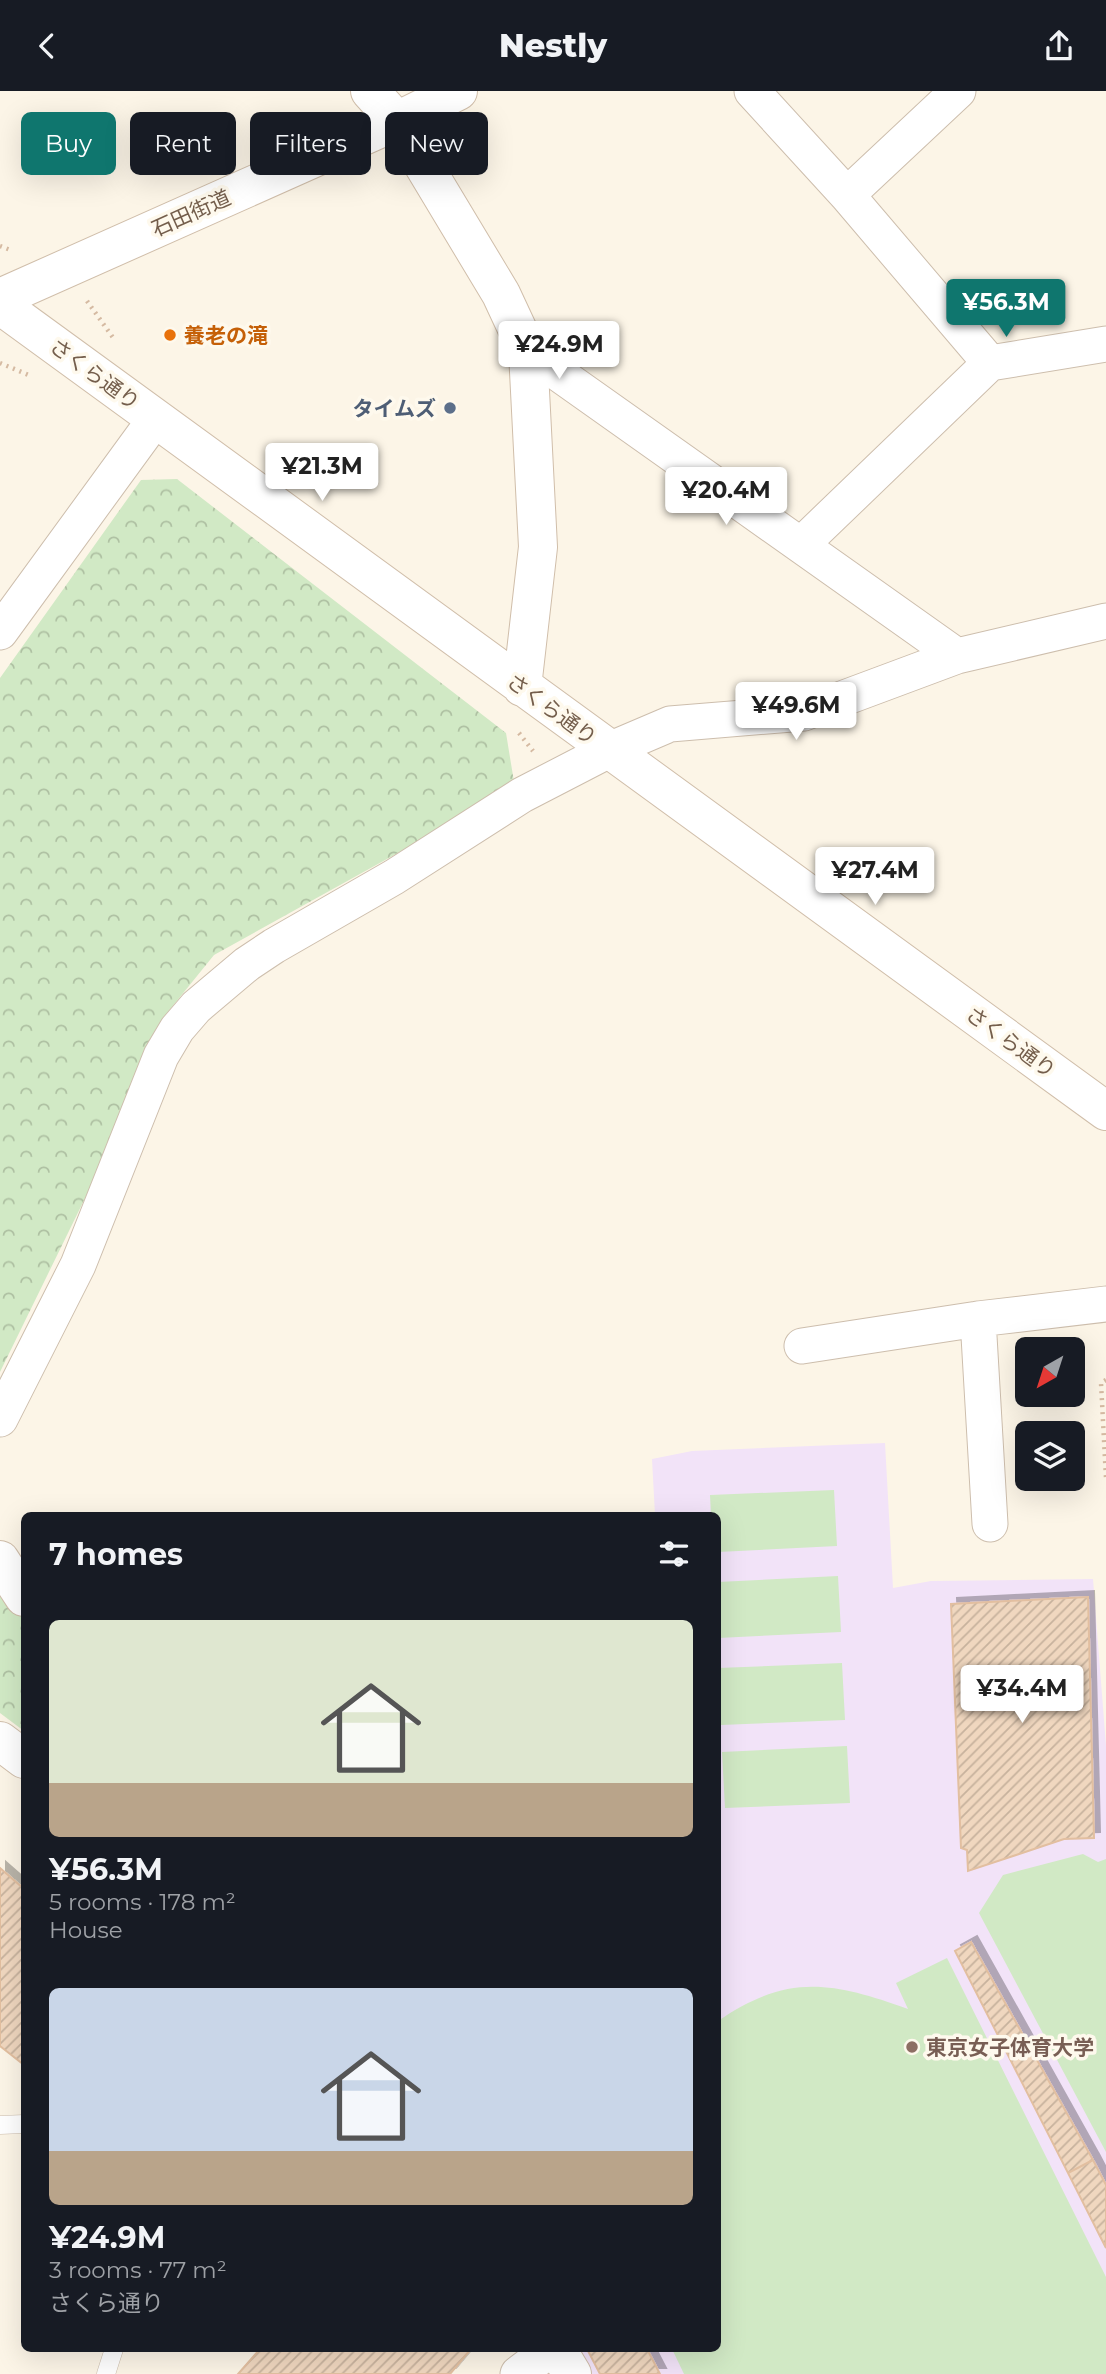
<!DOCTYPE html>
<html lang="en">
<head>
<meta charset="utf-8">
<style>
  body { margin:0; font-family:Montserrat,"Noto Sans JP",sans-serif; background:#20242c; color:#f1f3f6; height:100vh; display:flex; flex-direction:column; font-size:26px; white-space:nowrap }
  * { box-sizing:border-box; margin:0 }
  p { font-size:23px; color:#9ea1a6 }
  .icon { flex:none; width:38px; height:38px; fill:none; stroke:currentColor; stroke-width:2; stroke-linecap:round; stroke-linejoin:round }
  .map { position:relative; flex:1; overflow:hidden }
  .side { position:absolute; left:21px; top:1421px; width:700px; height:840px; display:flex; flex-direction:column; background:#171b24; border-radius:10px; box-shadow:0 7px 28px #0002 }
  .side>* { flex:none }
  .hud { position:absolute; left:21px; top:21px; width:700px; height:63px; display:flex; gap:14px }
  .needle { width:46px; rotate:219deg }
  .tools { position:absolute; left:1015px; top:1246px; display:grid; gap:14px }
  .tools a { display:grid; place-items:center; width:70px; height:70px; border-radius:10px; background:#171b24; box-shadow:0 7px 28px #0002; font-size:35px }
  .price { position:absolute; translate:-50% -60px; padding:0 16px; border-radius:7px; background:#fff; color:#222; font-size:23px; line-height:46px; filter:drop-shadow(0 2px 4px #0008) }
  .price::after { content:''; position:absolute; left:50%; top:42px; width:21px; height:16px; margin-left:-10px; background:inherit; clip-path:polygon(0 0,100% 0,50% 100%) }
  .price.selected { background:#0f766e; color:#fff }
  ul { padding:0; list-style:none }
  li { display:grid; align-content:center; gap:14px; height:371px; padding:0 28px }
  li span { display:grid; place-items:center; height:217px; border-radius:10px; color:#555 }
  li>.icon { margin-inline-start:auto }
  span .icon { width:126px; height:126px; fill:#fffc; stroke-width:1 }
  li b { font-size:30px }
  h2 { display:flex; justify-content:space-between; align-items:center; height:84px; padding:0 28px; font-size:30px }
  .tag { padding:0 24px; border-radius:10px; background:#171b24; box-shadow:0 7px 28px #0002; font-size:24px; line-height:63px }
  .tag.selected { background:#0f766e; color:#fff }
  header { display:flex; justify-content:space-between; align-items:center; height:91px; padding:0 28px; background:#171b24; font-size:32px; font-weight:800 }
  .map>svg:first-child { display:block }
  .education { fill:#f2e3f8 }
  .grass { fill:#d1e9c5 }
  .park { fill:url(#park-crowns) }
  .building { fill:url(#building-hatch); stroke:#e2bfa0; stroke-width:2; filter:url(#shadow) }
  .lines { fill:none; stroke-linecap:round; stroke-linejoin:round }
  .lane-casing { stroke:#cdbead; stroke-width:19 }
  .street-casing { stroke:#cdbead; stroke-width:37 }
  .secondary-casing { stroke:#d0beaa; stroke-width:40 }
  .path { stroke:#d5baa2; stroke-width:4.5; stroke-dasharray:2 5; stroke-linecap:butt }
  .lane { stroke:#fff; stroke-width:18 }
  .street { stroke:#fff; stroke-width:35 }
  .secondary { stroke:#fff; stroke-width:38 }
  .food-dot { fill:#e8710a; stroke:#fef9ed; stroke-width:2.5 }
  .service-dot { fill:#5c6f8a; stroke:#fef9ed; stroke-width:2.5 }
  .education-dot { fill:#8d6e63; stroke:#fef9ed; stroke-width:2.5 }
  .labels { text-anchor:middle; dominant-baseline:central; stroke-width:7; stroke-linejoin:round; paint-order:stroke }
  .street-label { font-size:21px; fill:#745e4c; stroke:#fef9ed }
  .food-label { font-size:21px; font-weight:bold; fill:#c56008; stroke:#fef9ed; text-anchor:start }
  .service-label { font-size:21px; font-weight:bold; fill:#4e5e75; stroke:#fef9ed; text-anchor:end }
  .education-label { font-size:21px; font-weight:bold; fill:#785e54; stroke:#fef9ed; text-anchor:start }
</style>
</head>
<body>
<header><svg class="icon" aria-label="back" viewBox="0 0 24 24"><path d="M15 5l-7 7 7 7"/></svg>Nestly<svg class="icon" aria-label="share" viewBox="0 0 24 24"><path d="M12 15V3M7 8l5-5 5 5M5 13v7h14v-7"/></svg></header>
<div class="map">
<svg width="1106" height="2283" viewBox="0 0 1106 2283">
  <defs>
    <pattern id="park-crowns" width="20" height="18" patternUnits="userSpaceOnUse" patternTransform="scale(1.75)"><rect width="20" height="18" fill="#d1e9c5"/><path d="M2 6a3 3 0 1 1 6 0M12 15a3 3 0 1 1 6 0" fill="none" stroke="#aec0a2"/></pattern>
    <pattern id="building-hatch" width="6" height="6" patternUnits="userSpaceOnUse" patternTransform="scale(1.75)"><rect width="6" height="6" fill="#f0d7bf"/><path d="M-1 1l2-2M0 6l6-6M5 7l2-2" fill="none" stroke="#c7b29d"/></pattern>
    <filter id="shadow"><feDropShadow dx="6" dy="-6" stdDeviation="0" flood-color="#0004"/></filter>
  </defs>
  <rect width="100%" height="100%" fill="#fcf5e7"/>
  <path class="education" d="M885,1352l8,145 38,-7 162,-2 13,167v628h-519l-14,-25h145v-834h-63l-3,-56 40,-8z"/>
  <path class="grass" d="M834,1399l3,56 -119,6v-37h-7l-1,-20z
    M838,1485l3,56 -123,6v-56z
    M842,1572l3,57 -124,5 -3,-57z
    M847,1655l3,57 -125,5 -3,-56z
    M1083,1763l15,8 8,-3v293l-127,-239 24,-38z
    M947,1867l159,319v97h-422l-12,-25h46v-328c70,-48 114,-39 190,-12l-12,-26z"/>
  <path class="park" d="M177,388l329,254 9,55 -301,167 -51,63 -50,123 -113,231v-694l141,-198z
    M0,1492l24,28v120l-24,-18z"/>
  <path class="building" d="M1088,1506l6,241 -30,1 -96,32 -1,-21 -6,-2 -10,-244z
    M0,1777l24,21v176l-24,-19z
    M971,1851l122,218 -25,13 -113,-222z
    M1093,2069l13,25v63l-38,-75z
    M260,2258h211l-21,25h-212z
    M587,2258h60l13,25h-60z"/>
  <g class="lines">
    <defs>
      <path id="lane" d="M0,2034l24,-1
        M106,2283l8,-25"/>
      <path id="street" d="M752,0l95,104
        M528,261l429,304
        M990,272l116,-19
        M801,454l189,-182 -143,-168 111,-104
        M0,541l156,-214
        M978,1228l12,205
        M802,1255l176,-27 128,-15
        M0,1328l78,-154 83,-209 16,-27 19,-22 51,-43 27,-18 120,-69 128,-82 87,-45 61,-26 134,-11 153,-57 149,-35
        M518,2283l33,-25"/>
      <path id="secondary" d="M370,0l27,30 104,173 27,58 10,195 -16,140
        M0,207l397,-177 61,-30
        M0,214l1106,806
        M0,1469l24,37
        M0,1650l24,18
        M557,2258l15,25"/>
    </defs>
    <use href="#lane" class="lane-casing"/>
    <use href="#street" class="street-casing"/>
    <use href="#secondary" class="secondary-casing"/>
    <path class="path" d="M0,155l13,5
      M87,210l27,38
      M0,272l31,13
      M519,642l14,18
      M1106,1289l-5,3 5,95"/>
    <use href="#lane" class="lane"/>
    <use href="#street" class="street"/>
    <use href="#secondary" class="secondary"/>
  </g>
  <circle class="food-dot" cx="170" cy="244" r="7"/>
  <circle class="service-dot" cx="450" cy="317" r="7"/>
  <circle class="education-dot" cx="912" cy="1956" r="7"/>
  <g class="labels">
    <g class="street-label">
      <text transform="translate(191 122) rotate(-24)">石田街道</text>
      <text transform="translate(95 283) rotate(36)">さくら通り</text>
      <text transform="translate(552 618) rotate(36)">さくら通り</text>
      <text transform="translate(1011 951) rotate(36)">さくら通り</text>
    </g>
    <g class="food-label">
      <text x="184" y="244">養老の滝</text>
    </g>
    <g class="service-label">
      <text x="436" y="317">タイムズ</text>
    </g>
    <g class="education-label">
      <text x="926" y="1956">東京女子体育大学</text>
    </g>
  </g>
</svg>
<div class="tools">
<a><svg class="needle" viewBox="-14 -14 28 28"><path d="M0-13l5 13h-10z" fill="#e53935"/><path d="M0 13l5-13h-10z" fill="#9ea1a6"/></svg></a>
<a><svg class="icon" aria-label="layers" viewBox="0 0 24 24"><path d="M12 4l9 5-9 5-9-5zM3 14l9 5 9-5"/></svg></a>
</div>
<b class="price selected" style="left:1006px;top:248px">¥56.3M</b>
<b class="price" style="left:559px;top:290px">¥24.9M</b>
<b class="price" style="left:322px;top:412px">¥21.3M</b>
<b class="price" style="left:726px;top:436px">¥20.4M</b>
<b class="price" style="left:796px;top:651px">¥49.6M</b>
<b class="price" style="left:875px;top:816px">¥27.4M</b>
<b class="price" style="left:1022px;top:1634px">¥34.4M</b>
<div class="hud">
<a class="tag selected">Buy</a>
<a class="tag">Rent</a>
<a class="tag">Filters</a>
<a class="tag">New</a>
</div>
<section class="side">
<h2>7 homes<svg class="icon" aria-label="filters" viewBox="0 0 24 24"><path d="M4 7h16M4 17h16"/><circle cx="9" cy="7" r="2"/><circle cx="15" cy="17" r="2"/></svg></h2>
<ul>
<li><span style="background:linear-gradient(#dfe7d0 75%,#b9a48a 0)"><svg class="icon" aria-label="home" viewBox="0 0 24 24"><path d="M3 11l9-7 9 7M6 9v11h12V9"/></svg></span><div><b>¥56.3M</b><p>5 rooms · 178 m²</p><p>House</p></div></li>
<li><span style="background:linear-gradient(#c9d6e8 75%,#b9a48a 0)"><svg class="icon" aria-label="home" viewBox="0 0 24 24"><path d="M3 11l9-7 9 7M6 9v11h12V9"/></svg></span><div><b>¥24.9M</b><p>3 rooms · 77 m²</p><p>さくら通り</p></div></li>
</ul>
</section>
</div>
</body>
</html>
